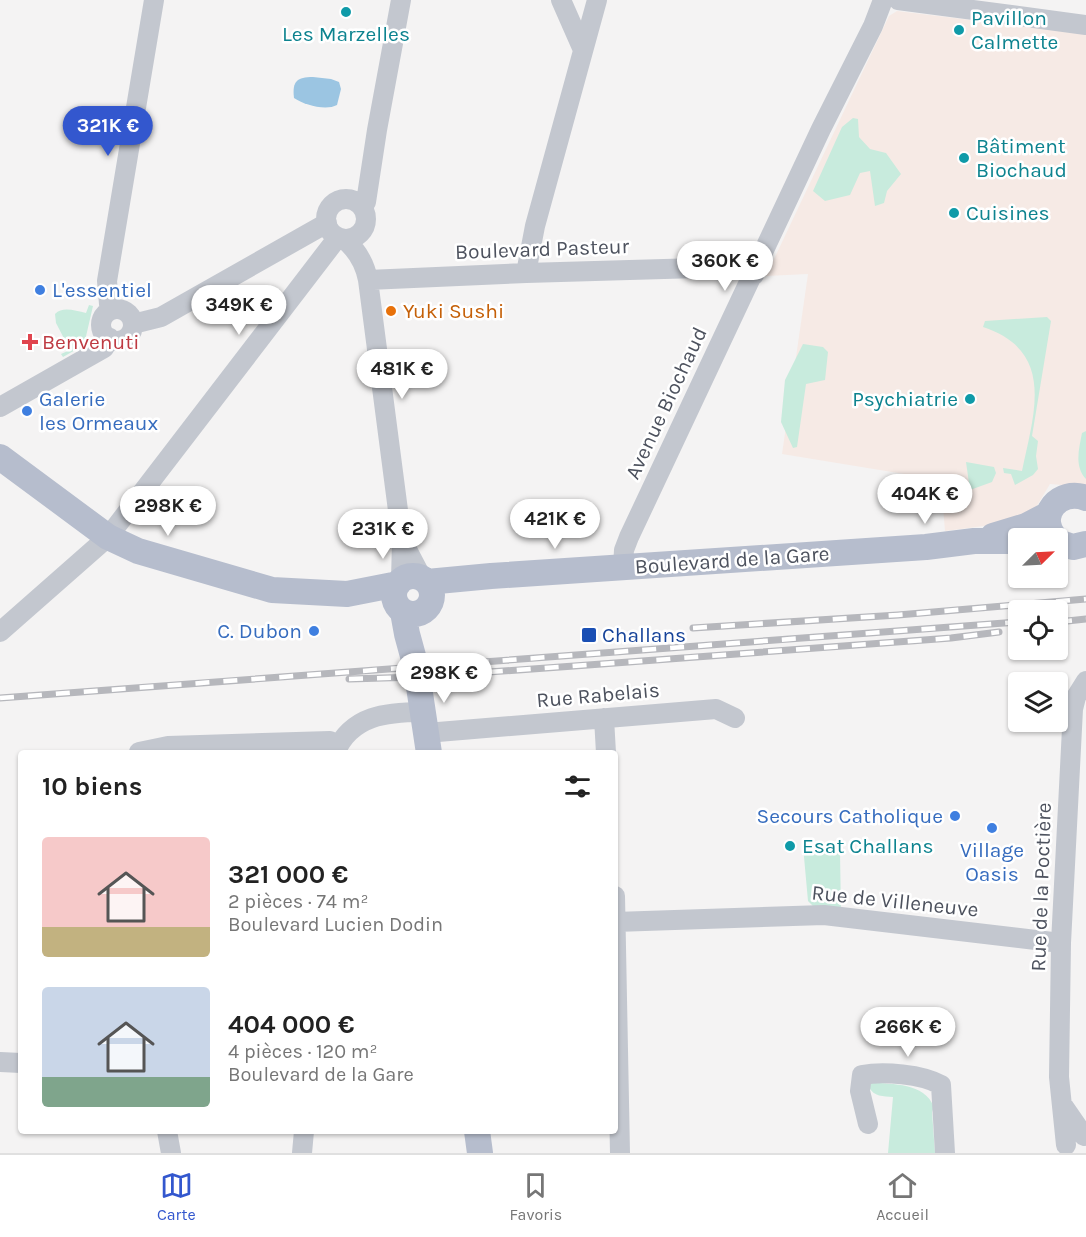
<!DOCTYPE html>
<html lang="fr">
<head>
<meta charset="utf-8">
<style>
  body { margin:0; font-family:Karla,sans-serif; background:#f6f6f6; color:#222; height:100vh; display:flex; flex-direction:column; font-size:22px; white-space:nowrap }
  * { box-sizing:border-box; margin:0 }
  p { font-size:20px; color:#767676 }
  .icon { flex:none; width:33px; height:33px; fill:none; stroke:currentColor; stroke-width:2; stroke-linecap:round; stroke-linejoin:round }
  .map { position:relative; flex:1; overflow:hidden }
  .panel { position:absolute; left:18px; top:750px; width:600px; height:384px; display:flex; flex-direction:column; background:#fff; border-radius:6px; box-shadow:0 2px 4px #0004 }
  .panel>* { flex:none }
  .needle { width:39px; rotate:66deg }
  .tools { position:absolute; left:1008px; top:528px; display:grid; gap:12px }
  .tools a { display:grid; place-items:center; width:60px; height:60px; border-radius:6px; background:#fff; box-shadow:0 2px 4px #0004; font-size:30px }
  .price { position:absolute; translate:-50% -51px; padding:0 14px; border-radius:21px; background:#fff; color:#222; font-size:20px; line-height:39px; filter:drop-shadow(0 2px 3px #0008) }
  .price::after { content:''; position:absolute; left:50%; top:36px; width:18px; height:14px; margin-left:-9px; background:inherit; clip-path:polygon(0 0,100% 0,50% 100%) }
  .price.selected { background:#3357ce; color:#fff }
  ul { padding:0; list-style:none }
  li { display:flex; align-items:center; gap:18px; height:150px; padding:0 24px }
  li span { display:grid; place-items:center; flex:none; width:168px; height:120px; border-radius:6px; color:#555 }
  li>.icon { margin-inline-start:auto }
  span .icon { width:72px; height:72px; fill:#fffc; stroke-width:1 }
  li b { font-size:26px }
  h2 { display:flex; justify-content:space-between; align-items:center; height:72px; padding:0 24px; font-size:26px }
  .tabs { display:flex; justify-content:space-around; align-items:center; height:84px; border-top:2px solid #e0e0e0; background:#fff; font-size:16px; color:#767676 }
  .tabs a { display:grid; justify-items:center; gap:3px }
  .tabs .selected { color:#3357ce }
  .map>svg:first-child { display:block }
  .medical { fill:#f6eae5 }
  .green { fill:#c8ebdd }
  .water { fill:#9bc5e2 }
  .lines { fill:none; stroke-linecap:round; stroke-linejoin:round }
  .minor { stroke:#c3c7cf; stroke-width:20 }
  .major { stroke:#b6bdcd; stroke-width:26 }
  .rail-casing { stroke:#b6b7bc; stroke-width:7 }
  .rail { stroke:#fff; stroke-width:4.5; stroke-dasharray:14; stroke-linecap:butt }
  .culture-dot { fill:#0f9aa8; stroke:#fff; stroke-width:2 }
  .shop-dot { fill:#3f7fe0; stroke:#fff; stroke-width:2 }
  .food-dot { fill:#e8710a; stroke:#fff; stroke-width:2 }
  .health-dot { fill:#e0444e; stroke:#fff; stroke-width:2 }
  .transit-dot { fill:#1a4fb4; stroke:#fff; stroke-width:2 }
  .labels { text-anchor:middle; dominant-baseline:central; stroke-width:5; stroke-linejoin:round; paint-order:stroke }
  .culture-label { font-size:21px; fill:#0d838f; stroke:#fff; text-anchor:start }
  .street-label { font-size:21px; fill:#4d525e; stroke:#fff }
  .shop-label { font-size:21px; fill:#366cbe; stroke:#fff; text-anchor:start }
  .food-label { font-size:21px; fill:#c56008; stroke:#fff; text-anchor:start }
  .health-label { font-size:21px; fill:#be3a42; stroke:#fff; text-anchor:start }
  .transit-label { font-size:21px; fill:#164399; stroke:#fff; text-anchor:start }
</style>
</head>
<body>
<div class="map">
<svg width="1086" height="1153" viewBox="0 0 1086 1153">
  <rect width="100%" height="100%" fill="#f4f3f3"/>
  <path class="medical" d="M897,11l189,23v453l-36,-3 -15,25 -28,14 -62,8 -4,-51 -159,-26 26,-180 -42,2 123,-260z"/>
  <path class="green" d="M853,118l5,1 1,18 11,12 16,4 15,21 -14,17 -3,12 -9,3 -5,-35 -10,2 -10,22 -25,6 -12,-10 29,-64z
    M89,305l4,1 -9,39 -21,12 -2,-3 9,-4 -14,-27 -1,-9c8,-8 20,-3 31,-1z
    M1047,317l4,4 -19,115 6,5 -2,15 2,13 -5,6 -18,10 -4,-11 -7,-1 -1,-5 19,3c12,-58 34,-120 -39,-144l2,-6z
    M803,344l20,3 5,5 -3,28 -19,4 -9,63 -4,1 -12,-26 4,-42z
    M1086,431v48c-12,-13 -7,-30 -4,-46z
    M966,462l28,5 2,6 -4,9 -22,8z
    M841,843l-1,10 1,59 -23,-1 -10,-10 -5,-55z
    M871,1082c22,3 53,0 63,25l-2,5 3,41h-47l5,-56c-10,-1 -19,0 -24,-10z"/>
  <path class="water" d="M313,77l18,2 8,3 2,7 -4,16c-11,6 -33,0 -43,-7 -2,-17 3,-21 19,-21z"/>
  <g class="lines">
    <path class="minor" d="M561,0l22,50
      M898,0l188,25
      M326 219a20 20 0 1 1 40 0a20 20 0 1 1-40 0Z
      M362,207l4,-5 11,-72 24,-130
      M344,239c13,11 21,25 24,41l34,261 -1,39
      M526,273l9,-47 62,-226
      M368,280l158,-7 207,-6 21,8
      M101 325a16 16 0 1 1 32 0a16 16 0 1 1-32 0Z
      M111,310l-2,-6 -2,-23 47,-281
      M133,324l28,-7 166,-94
      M0,407l104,-59 6,-10
      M403,542l20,38
      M623,567l1,-17 5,-13 192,-408 52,-103 10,-26
      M0,632l108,-95 230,-300
      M604,718l2,35
      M426,733l290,-24 19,9
      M139,752l29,-6 162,-5 8,3
      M335,753c16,-38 52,-41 88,-41
      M615,896l5,257
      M615,922l209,-7 237,28
      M0,1062l21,1
      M1064,1107l20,29
      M868,1124l-8,-33 2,-16c21,-4 60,-1 79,10l4,68
      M167,1131l4,22
      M1066,1145l-7,-68 2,-134 12,-234 3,-12 10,-16
      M302,1153l2,-22"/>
    <path class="major" d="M0,457l108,80 30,14 134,39 75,4 51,-10
      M993,536l33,-10 23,-12
      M1055,538c-19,-23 4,-50 31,-40
      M1058,542l15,5 13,-3
      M394 595a19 19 0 1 1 38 0a19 19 0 1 1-38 0Z
      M427,582l64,-6 435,-29 48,-6h44
      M403,612l4,22 9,33 13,86
      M477,1131l3,22"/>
    <defs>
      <path id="rail" d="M1058,622l28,-3
        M693,628l205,-13 188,-16
        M349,679l69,-2 170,-12 363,-27 48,-6
        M0,698l1018,-76"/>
    </defs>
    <use href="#rail" class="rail-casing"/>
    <use href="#rail" class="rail"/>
  </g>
  <g class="culture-dot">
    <circle cx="346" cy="12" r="6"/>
    <circle cx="959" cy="30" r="6"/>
    <circle cx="964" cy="158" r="6"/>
    <circle cx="954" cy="213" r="6"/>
    <circle cx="970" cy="399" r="6"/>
    <circle cx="790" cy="846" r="6"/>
  </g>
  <g class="shop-dot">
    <circle cx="40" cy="290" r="6"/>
    <circle cx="27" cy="411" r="6"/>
    <circle cx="314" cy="631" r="6"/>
    <circle cx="955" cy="816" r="6"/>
    <circle cx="992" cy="828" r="6"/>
  </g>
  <circle class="food-dot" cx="391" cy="311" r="6"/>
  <path class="health-dot" d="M27 333h6v6h6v6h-6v6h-6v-6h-6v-6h6z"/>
  <rect class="transit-dot" x="581" y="627" width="16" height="16" rx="3"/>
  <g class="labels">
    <g class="culture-label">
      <text x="971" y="18">Pavillon<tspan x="971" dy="24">Calmette</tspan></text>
      <text x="346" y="34" text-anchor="middle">Les Marzelles</text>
      <text x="976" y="146">Bâtiment<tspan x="976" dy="24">Biochaud</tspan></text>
      <text x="966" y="213">Cuisines</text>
      <text x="958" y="399" text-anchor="end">Psychiatrie</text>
      <text x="802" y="846">Esat Challans</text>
    </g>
    <g class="street-label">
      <text transform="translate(542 249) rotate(-2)">Boulevard Pasteur</text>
      <text transform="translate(666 403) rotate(-65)">Avenue Biochaud</text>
      <text transform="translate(732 560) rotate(-4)">Boulevard de la Gare</text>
      <text transform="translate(598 695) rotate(-5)">Rue Rabelais</text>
      <text transform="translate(1041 887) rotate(-88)">Rue de la Poctière</text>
      <text transform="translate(895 901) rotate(6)">Rue de Villeneuve</text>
    </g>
    <g class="shop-label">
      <text x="52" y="290">L'essentiel</text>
      <text x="39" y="399">Galerie<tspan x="39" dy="24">les Ormeaux</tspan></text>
      <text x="302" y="631" text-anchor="end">C. Dubon</text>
      <text x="943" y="816" text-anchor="end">Secours Catholique</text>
      <text x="992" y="850" text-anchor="middle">Village<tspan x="992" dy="24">Oasis</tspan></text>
    </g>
    <g class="food-label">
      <text x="403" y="311">Yuki Sushi</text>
    </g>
    <g class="health-label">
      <text x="42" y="342">Benvenuti</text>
    </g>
    <g class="transit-label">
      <text x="602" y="635">Challans</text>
    </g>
  </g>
</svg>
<div class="tools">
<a><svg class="needle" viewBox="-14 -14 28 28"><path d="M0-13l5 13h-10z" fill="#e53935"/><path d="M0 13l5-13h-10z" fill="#767676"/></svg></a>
<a><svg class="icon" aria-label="locate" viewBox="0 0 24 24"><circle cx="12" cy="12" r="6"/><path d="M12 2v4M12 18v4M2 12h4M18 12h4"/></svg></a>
<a><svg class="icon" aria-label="layers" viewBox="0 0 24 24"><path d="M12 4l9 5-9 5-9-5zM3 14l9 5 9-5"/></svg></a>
</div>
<b class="price selected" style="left:108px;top:157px">321K €</b>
<b class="price" style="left:725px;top:292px">360K €</b>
<b class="price" style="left:239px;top:336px">349K €</b>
<b class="price" style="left:402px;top:400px">481K €</b>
<b class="price" style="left:925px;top:525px">404K €</b>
<b class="price" style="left:168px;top:537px">298K €</b>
<b class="price" style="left:555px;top:550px">421K €</b>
<b class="price" style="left:383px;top:560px">231K €</b>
<b class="price" style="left:444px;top:704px">298K €</b>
<b class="price" style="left:908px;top:1058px">266K €</b>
<section class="panel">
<h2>10 biens<svg class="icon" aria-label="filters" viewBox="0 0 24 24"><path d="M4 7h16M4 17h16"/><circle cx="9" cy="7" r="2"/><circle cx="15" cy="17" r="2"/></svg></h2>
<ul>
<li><span style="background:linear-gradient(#f6c9c9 75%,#c2b280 0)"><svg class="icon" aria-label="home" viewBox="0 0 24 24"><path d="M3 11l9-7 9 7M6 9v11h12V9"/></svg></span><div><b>321 000 €</b><p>2 pièces · 74 m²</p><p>Boulevard Lucien Dodin</p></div></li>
<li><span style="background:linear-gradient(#c9d6e8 75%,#7fa58c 0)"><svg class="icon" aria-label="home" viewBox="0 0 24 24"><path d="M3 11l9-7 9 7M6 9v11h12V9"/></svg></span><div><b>404 000 €</b><p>4 pièces · 120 m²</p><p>Boulevard de la Gare</p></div></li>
</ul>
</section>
</div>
<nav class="tabs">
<a class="selected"><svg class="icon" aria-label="map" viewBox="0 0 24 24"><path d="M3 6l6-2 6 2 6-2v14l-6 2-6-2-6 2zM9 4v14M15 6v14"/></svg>Carte</a>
<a><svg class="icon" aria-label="saved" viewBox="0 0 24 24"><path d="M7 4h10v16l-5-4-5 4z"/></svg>Favoris</a>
<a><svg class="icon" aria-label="home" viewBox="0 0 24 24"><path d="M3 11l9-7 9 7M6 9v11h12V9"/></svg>Accueil</a>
</nav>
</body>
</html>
